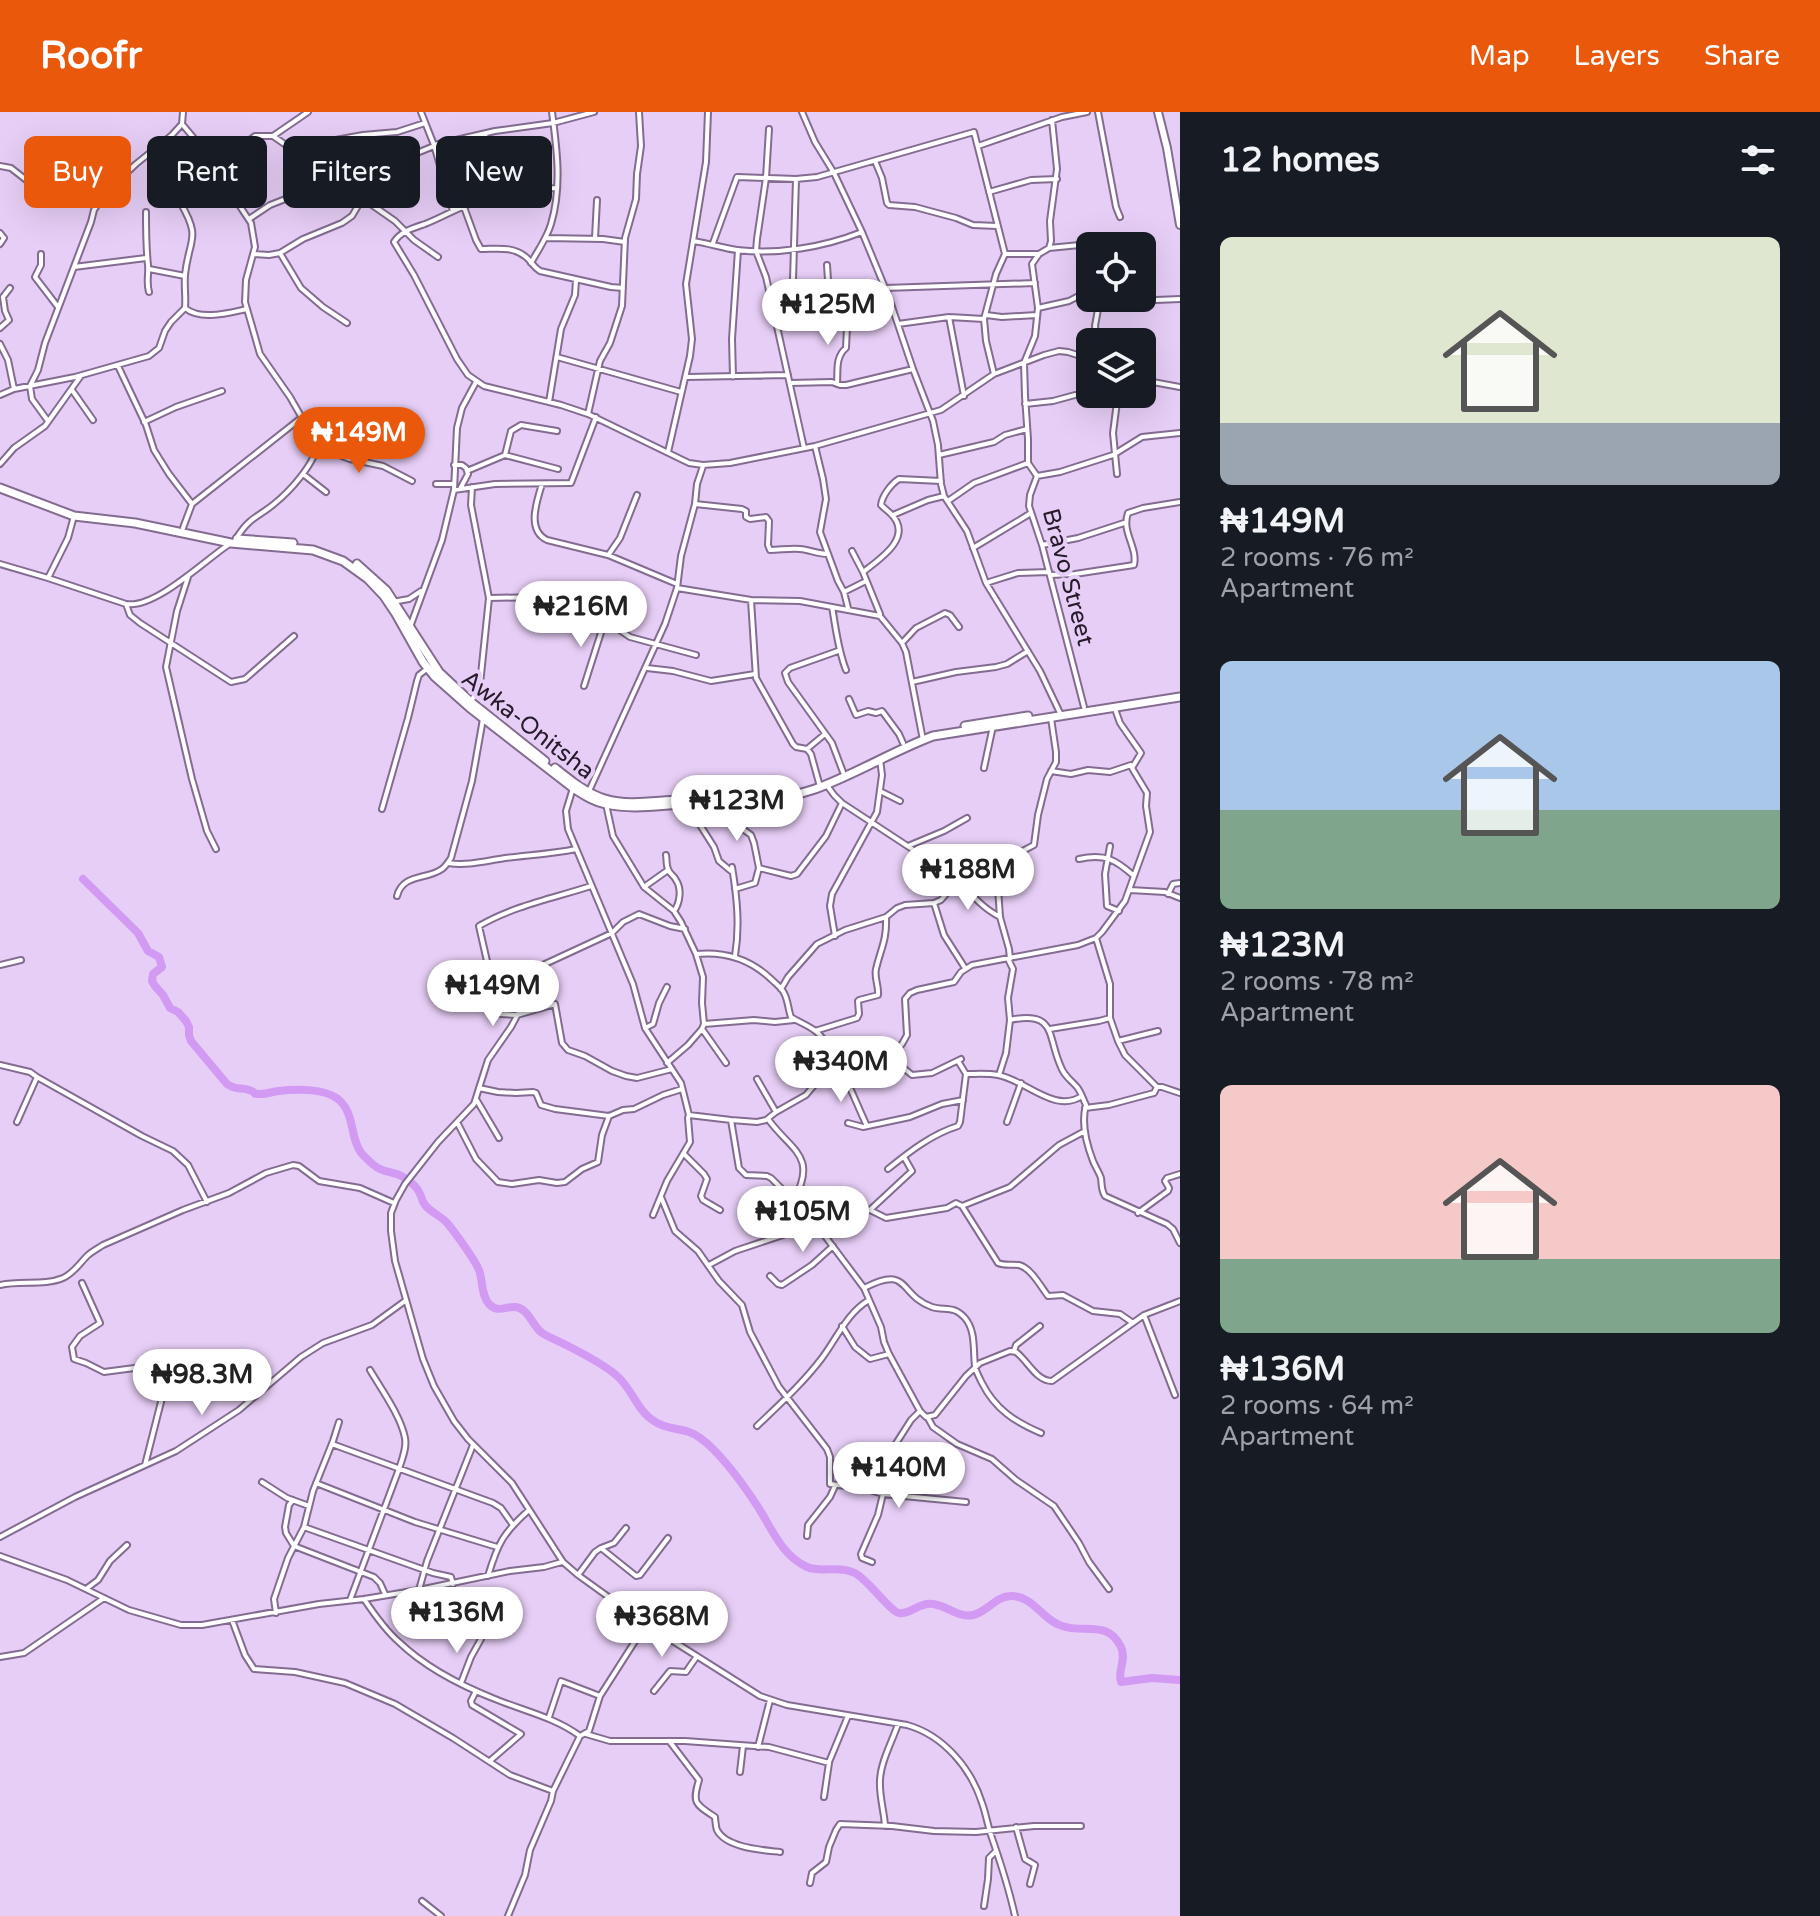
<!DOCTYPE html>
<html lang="en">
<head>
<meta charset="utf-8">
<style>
  body { margin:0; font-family:"Varela Round",sans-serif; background:#20242c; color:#f1f3f6; height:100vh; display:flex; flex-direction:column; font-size:30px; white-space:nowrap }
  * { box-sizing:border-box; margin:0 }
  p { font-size:26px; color:#9ea1a6 }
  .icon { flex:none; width:44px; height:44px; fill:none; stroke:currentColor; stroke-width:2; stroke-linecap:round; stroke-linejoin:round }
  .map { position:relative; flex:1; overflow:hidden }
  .details { display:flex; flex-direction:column; background:#171b24; width:640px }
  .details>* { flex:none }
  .hud { position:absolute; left:24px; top:24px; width:760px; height:72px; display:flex; gap:16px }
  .controls { position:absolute; left:1076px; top:120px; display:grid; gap:16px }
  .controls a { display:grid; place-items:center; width:80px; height:80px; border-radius:12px; background:#171b24; box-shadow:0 8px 32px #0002; font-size:40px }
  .price { position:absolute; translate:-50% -68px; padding:0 18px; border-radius:28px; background:#fff; color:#222; font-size:26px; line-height:52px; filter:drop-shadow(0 2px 4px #0008) }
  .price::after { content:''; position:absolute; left:50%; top:48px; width:24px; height:18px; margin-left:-12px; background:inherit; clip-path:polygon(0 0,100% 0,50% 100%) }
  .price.current { background:#ea580c; color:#fff }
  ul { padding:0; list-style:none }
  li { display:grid; align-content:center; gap:16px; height:424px; padding:0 40px }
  li span { display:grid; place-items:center; height:248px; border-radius:12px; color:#555 }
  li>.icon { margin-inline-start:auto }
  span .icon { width:144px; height:144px; fill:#fffc; stroke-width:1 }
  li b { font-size:34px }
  h2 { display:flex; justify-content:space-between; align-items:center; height:96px; padding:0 40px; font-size:34px }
  .pill { padding:0 28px; border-radius:12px; background:#171b24; box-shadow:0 8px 32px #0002; font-size:28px; line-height:72px }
  .pill.current { background:#ea580c; color:#fff }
  header { display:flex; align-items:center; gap:48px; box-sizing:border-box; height:112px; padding:0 40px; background:#ea580c; color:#fff }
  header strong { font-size:38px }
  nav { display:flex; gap:44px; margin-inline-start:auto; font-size:28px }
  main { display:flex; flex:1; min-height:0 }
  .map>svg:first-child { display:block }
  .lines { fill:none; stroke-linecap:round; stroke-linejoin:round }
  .river { stroke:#d29af2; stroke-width:8 }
  .street-casing { stroke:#836c90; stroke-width:8 }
  .secondary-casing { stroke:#836c90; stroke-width:10 }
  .primary-casing { stroke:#836c90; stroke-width:11 }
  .street { stroke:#fff; stroke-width:4 }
  .secondary { stroke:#fff; stroke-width:6 }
  .primary { stroke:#fff; stroke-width:7 }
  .labels { text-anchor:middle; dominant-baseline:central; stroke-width:8; stroke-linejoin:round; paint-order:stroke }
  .street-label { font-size:24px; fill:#251b2a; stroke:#e7cef6 }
</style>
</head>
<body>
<header>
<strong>Roofr</strong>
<nav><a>Map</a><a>Layers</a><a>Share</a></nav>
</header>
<main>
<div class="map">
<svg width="1180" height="1804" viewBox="0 0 1180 1804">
  <rect width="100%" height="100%" fill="#e7cef6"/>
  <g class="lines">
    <path class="river" d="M83,767l55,54 10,18 11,6 3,10 -9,7 -1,7 3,5 8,9 7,13 8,4 8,9 3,6v8l2,6 36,43c12,8 12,2 22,6 10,3 1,4 11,4 6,0 12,-2 18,-3 17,-2 46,-3 60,8 18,15 11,39 24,55 5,5 12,13 18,15 8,4 16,3 23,8 7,4 14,9 17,17 4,8 0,3 5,11 6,8 17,11 23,19 8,10 27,36 31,46 4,11 2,25 10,34 11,12 22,-3 34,6 8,6 11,17 19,23 6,4 15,7 22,11 16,8 38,19 52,31 16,13 21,36 38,46 11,8 23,7 35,11 9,3 18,11 24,17 17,17 32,38 45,58 14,22 24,49 49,60 13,6 32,-2 48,6 13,7 36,39 44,40 11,2 20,-11 34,-9 15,2 25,14 40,11 14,-3 23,-19 38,-19 23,0 31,24 51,30 22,8 45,-7 59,21 6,13 -4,24 0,35l31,-4 28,2"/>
    <defs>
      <path id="street" d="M421,0l13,33 19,66
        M802,0l13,30 19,31 28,59 26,63 25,74 20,52 5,24 3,39 3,12 23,35 19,52 54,88 21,44
        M1098,0l18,95 4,10
        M1052,8l5,49 -7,52 1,20 -2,7 -10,6 -7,10 6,44 -3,28 -11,27 1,33 3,43v24l9,13 -7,19 -1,11 13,39 42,162
        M182,12l16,19 53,80 4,24 -9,33 -1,22 15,52 30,43 27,47c-1,19 -28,48 -43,60 -17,14 -23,12 -37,33
        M769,17l-3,49 -9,61 -1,12 10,26 38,171
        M485,22l12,61
        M273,24l35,-24
        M434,33l61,-14 58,-8 41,-11
        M978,34l84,-29 25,-5
        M306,49l24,-20 33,-6 34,-3 28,-9
        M875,49l7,17 5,25 2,2 26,2 41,11 17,7 24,1
        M211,51l23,-11 21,-16h18l122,85 19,19 24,17
        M0,54l11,2 23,18 17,-4 7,7 4,1 18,-7 11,15 9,2
        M557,76c-28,0 -54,4 -80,13 -18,6 -34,16 -52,23 -12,4 -24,7 -31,18l20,33 43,84 11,16 16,11 77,19 27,9 101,49 14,2 27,-2 85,-17 126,-36 53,-36 50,-19 15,-4 9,1 22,7
        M989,80l42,-12 26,-1
        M464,95l12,33 5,9c16,0 32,-3 45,8 6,5 7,10 14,14l71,16 12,1
        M146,100c0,18 0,35 2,53 1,10 -2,17 1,27
        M249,107l21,-14 64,-25 44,-11 56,-23
        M0,121l4,5 -4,6
        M546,126l57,1 22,3
        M595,126l2,-38
        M693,129c15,2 29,7 44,9 41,5 87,-3 125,-18
        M713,131l24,-66 59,2 21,-2 157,-45 31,122 -9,20 -12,45 2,22 8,33
        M1049,136l41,-4
        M280,141l21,35 22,19 24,16
        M41,142v11l-6,12 23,30
        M253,142l16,1 11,-2 23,-14 39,-16 10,-7 10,-17
        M1006,142h33
        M531,151c7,-13 16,-25 20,-39 11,-36 6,-75 1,-112
        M827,153l3,46
        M74,155l72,-9
        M149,157l36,7
        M885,176l150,-5
        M1138,186l18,2 24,-1
        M185,196c16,13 43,5 62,1
        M1038,196l31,-7 21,-11
        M792,201l4,-134
        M986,203l16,2 35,-2
        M775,204l116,-11
        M949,205l15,79
        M898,212l51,-7 35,2
        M0,216l9,-8 -4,-9 -2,-14 7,-9
        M1097,230l-2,-16 5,-28
        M0,232l8,16 6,29
        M1082,243l8,-5
        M557,245l124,35
        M118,254l28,59 8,25 15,24 23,30
        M687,265l101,-2
        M733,265l-1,-38 6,-89
        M1142,268l38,7
        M790,271l42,-1 8,3h6l67,-16
        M837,272c1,-13 -2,-27 9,-36l1,-21 -3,-18
        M72,278l21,30
        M0,283l14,-6 61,-12 74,-21 10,-8 6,-17 6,-9 14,-14c1,-11 -1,-22 0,-33 4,-38 17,-35 -5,-73
        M549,290l12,-73 14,-34 1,-15
        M1025,292l28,-3 22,-6
        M588,302l12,-53 10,-18 12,-37 3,-68 11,-39 1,-25 4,-28 -2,-34
        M48,309l-16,-22 -2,-13 8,-16 7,-27 46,-121 3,-12 11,-17 31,-29 36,-29 10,-11 1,-12
        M144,310l32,-15 46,-16
        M815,334l8,33 3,20 -6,33 18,49 6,11 4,16
        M317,335l33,12 33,7 29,15
        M668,340l22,-96 2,-17 -6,-55 20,-122 2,-50
        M505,343l53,14
        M939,343l55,-13 11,-7 22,-6
        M0,352l14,-16 31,-22 35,-49
        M454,353h8l4,3 2,6 -8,15
        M467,359l38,-16 6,-24 10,-6 36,6
        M303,362l23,18
        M1117,362l-4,-41 5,-39
        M1037,364l23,-4 53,-17 29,-18 38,-4
        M436,372h18
        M542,372c-5,17 -16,46 5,56l61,15 69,29
        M454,378l41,-6 76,-1 25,-66
        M948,389l26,-18 54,-20
        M695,392l47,5 4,2v6l4,2 16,-2 3,4 -1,24 2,5c10,0 20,-2 30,-1 10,1 18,5 28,5
        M893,403l35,-15 16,-4
        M183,416l9,-24 109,-86
        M1042,433l36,-7 46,-15
        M973,436l58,-35
        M852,439l11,21 17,42
        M609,442l11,-16 17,-43
        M0,452l48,14 78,26c29,5 78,-43 102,-59
        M863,460c17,-13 51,-35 28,-58 -3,-3 -7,-6 -10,-9 1,-9 10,-21 18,-26l42,2
        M1050,463l25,-1 59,-9c4,-18 -13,-33 -6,-52l15,-5 37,-6
        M188,465l-11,34 -11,56 26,112 15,52 9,18
        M48,466l20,-40 6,-22
        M986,471l32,-10 31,-1
        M677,476l74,12 49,1 80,15 22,27 4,9 17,88
        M844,480l22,-11
        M489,486l52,-1 22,6 42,17 25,17 66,18
        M751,488l5,78 37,66 3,3 11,2 4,5 8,29
        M392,490l17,-3 12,-8
        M126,492l4,11 10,8 91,59 14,-3 49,-43
        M832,495c4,22 6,43 14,63
        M410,515l32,-87 12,-50 3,-62 5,-20 14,-26
        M902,531l14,-15 29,-15 5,2 9,12
        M838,539l-48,17 -5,5 3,9 44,61 11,29
        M647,556l26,3 38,10 44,-7
        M912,570l44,-10 40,-5 11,-3 21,-13
        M584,574l21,-66
        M849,587l7,16 12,-4 8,2 6,-2 17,23 4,9
        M471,590l9,-18 9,-86 -18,-93 1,-18
        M807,637l18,-15
        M984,656l9,-42
        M1051,659l20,3 17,-4 22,2 21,-7
        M826,672l8,11 8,8 70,46 42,36
        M573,676l-7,23 2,18 65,155 12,44 36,55 8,32 -1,3 2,24 -23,39 -14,34
        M589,679l76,-167 12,-36 4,-32 14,-52 2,-20 6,-18
        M880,679l20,10
        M606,692l7,32 31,51 30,24 7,11 15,32 7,23 -1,26 2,21 -2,5 -14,16 -21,18
        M688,694l26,41 5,14 12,10
        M382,697l26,-91 9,-37 2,-6 9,-7
        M908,734l36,-15 23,-13
        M1110,734l-5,28 2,32 12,5
        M666,743c1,5 0,10 2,14 2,6 5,5 8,11 6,9 4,23 -2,31
        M996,747l4,58 9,32 1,10
        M1079,747c26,-6 37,1 55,17
        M448,751c20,3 37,-2 57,-5 24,-3 47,-4 71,-9
        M732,755c5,30 8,59 3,89
        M759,756l32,8 6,-2 29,-38 16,-33
        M959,767c14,17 22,28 41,38
        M591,774c-37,12 -78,20 -112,40l20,88 18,1 38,-11 7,39 6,7 17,6 27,15 14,5 11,2 35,-9
        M644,775l24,-17
        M735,777l20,-6 4,-15 -5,-25 -3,-8 -11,-8 -3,-25
        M1130,778l35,2 15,6
        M1168,782l5,-10 7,-1
        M397,784c6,-23 30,-16 45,-27 3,-2 7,-8 9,-11l21,-77 11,-62
        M934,791l10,32 21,33
        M685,817l-15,-3 -31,-12 -16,8 -11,11 -80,37 -7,31 -14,26 -23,33 -14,44 -36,38 -33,42 -9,16 -5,13v18l4,30 28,98 11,27 20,35 14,18 44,44 51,79 15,13 68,49 114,72 27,9 120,20c36,10 64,43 75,78 4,11 6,24 10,35 9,26 17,51 23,78
        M835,824l-5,-30 2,-12 45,-82 5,-37 -2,-16
        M1096,826l14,46v34l8,23 7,14 32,32h5l18,6
        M696,842c30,-3 54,5 75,25 4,4 11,9 13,14 4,7 4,16 7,24 9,6 20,9 28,17 20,22 35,65 48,92
        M0,853l21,-5
        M781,877l7,-12 29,-33 28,-14 41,-13 11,-9 8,-3 29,-2 7,-3 30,-35 15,-6 31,-5 17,-9 4,-30 9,-36 9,-17v-10l-5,-34
        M1010,908c47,-10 37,17 51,47 3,9 10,13 16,20 4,5 6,12 9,18 -5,18 0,38 7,56 2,5 6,11 8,17 1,7 0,12 4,18l62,28 6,5 7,14
        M704,912l50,-4 21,2 19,-2
        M645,916l8,-4 6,-21 8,-16
        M702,917l24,34
        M1050,917l49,-8 11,-3
        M815,919l42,-13 2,-4 -1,-13 1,-1 19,-5c1,-9 -4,-17 -2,-26 5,-21 11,-29 10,-52
        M1118,929l40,-10
        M894,940l6,13 12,10 20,-2 29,-14
        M0,953l30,7 7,5 -20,45
        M966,962c10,0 22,-1 32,1 28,5 56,39 84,21
        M999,963l7,-22 4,-33 -2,-22 5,-29 -5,-10
        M37,965l105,59 31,15 15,14 19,37
        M757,967l19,33
        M479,976l19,4 18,1 17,-1 3,1 5,12 14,4 54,7 14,-6 11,-1 29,-14 19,-6
        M476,987l23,39
        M1085,996l24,-3 41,-11 4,-1 3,-6
        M689,1003l42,5 26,2 9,-2 10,-8 30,-17 10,-12 15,-10 63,-21 8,-8 5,-9 -2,-36 5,-6 7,-3 37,-8 7,-10 11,-7 106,-20 18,-7 6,-6 23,-31 25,-69 -4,-26 1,-13 -15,-25 9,-15 -21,-30 -5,-14
        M768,1007c23,32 50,36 26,81
        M731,1008l8,48 7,7 21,1 4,2 42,42 51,68 17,39 3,15 5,12 31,57 6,6 9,-2 31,-39 14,-13 30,-12 6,1c12,9 20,29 36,29l92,-66 36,-14
        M1007,1010l14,-39
        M848,1011l15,4 47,-10 32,-13 21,-4
        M458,1012l18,35 22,23 14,2 27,-4 18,3 8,-1 17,-13 16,-7 4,-27 7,-19
        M684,1042l20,20 3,5 -6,17 2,4 17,10
        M888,1057c21,-17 44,-35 70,-43l2,-4 6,-48 -8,-13
        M661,1085l14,34 23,20 21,30 23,24 8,27 29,55 48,62 3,8v27l33,4 20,6 83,8
        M962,1094l36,57c7,3 13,1 21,2 12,3 22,22 29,31l15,-1 30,16 27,3 13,9
        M870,1098l42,-39 -8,-14
        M1138,1101l30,-22 1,-3 -4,-7 2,-3 13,-4
        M709,1153l26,-14 54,-18 12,-5 14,-11 7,-3 48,-4 16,8 61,-10 9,-5 6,3 48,-19 49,-42 26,-14
        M770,1164l8,8 4,1 30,-20 21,-19
        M82,1171l18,40 -20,13 -8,11 2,12 12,4 18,9 61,-8 -2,30 -18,71
        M0,1173c20,-5 44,1 63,-7 11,-5 16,-14 24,-22 4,-4 10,-7 16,-11l80,-35 46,-17 37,-20 27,-8 6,1 20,15 41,7 34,15
        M864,1176c46,-24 34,7 68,19 12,4 22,-2 33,11 11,13 8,32 10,48 1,6 4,11 7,17 13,26 33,39 59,50
        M1144,1203l31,80
        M842,1214l13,21 15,12 19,-5
        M1014,1239l2,-6 24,-19
        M928,1306l5,9 24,17 35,15 24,21 38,26 25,37 10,19 20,27
        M757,1314c23,-22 46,-43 65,-68 15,-20 25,-45 47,-58
        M332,1332l161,59 8,5 12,17
        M262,1370l25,16 22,8
        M316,1371l99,39 82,25
        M863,1376l32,-43 16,-25 9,-9
        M293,1388l-4,5 -4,22 1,6 8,13 80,31 6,6 5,11
        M304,1415l129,46 18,4 2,7
        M807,1424l1,-11 22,-28 5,-11
        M0,1425l75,-40 101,-46 63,-41 62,-53 22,-14 49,-18 33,-24
        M601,1436l13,-5 12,-15
        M0,1444l67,24 62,30 52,15h21l117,-21 45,-5 55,-9 91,-19 34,-4 18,-5
        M872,1450l-10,-4 -1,-4 17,-39 5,-21
        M578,1463l17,-23 6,-4 35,28 4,-1 28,-37
        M488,1464c10,-33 15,-43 41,-66
        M86,1477l12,-9 12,-19 17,-16
        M419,1478l8,-29 46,-116
        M364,1487c10,15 21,31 35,43 26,25 63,44 96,57 29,12 59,18 85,37
        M350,1488l49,-131c3,-10 8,-21 6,-31 -4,-22 -24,-49 -35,-68
        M276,1501l-2,-14 14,-41 16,-31 9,-36 20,-50 6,-19
        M232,1508l13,35 9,14 41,3 50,11 50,21 58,34 57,37 43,16
        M0,1545l24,-4 80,-55
        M461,1571l10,-26 10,-18
        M476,1579l-5,10 1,4 49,29 -30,26
        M654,1579l16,-20 16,1 11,-16
        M549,1605l12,-36 39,15
        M586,1622l24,7h75l84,6 60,16 -5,34
        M670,1630l29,38c-7,23 -4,24 16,37 0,1 1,11 2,13 9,18 46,20 63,22
        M758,1635l12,-47
        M829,1650l19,-46
        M740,1660l3,-26
        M885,1714c-1,-16 -6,-30 -5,-46 1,-19 12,-38 18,-56
        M1016,1715l9,32 10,6 -5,19
        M810,1771l2,-10 14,-11 3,-15 7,-17 4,-6 52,2 42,5 42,1 58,-6h47
        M422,1789l19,15
        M984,1794l4,-27 1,-21 7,-7
        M508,1804l17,-41 5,-25 21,-49 2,-10 27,-55 9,-5 11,-35 46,-72"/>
      <path id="secondary" d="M1158,0l9,36 13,77"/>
      <path id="primary" d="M0,376l74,28 61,7 96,20 82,7 30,11 25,18 16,17 12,18 27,48 12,15 35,31 103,80c11,7 21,14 33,16 27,6 54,1 80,0 43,-2 88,-1 129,-15 41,-15 78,-38 118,-53l247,-39
        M237,427l56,4
        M357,452l29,26 53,82 32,30 74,59
        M965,614l63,-10
        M555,656c15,12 32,26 50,31 23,7 49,2 73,1"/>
    </defs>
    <use href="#street" class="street-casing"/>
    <use href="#secondary" class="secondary-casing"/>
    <use href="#primary" class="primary-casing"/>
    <use href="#street" class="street"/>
    <use href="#secondary" class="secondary"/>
    <use href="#primary" class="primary"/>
  </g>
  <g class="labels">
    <g class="street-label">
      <text transform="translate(1068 465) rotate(75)">Bravo Street</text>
      <text transform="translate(528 613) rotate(38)">Awka-Onitsha</text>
    </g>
  </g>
</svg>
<div class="controls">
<a><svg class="icon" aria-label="locate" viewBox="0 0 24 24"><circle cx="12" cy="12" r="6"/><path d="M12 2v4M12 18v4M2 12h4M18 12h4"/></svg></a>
<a><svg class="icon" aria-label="layers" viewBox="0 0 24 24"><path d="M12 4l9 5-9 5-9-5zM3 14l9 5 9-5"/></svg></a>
</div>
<b class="price" style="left:828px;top:235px">₦125M</b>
<b class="price current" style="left:359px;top:363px">₦149M</b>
<b class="price" style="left:581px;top:537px">₦216M</b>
<b class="price" style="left:737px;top:731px">₦123M</b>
<b class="price" style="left:968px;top:800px">₦188M</b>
<b class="price" style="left:493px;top:916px">₦149M</b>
<b class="price" style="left:841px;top:992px">₦340M</b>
<b class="price" style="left:803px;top:1142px">₦105M</b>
<b class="price" style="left:202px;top:1305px">₦98.3M</b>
<b class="price" style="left:899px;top:1398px">₦140M</b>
<b class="price" style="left:457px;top:1543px">₦136M</b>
<b class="price" style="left:662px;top:1547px">₦368M</b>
<div class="hud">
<a class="pill current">Buy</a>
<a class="pill">Rent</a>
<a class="pill">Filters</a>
<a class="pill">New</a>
</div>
</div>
<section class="details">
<h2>12 homes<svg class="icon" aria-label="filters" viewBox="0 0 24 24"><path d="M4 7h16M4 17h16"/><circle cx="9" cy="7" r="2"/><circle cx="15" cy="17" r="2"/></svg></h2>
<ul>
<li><span style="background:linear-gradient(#dfe7d0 75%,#9aa5b1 0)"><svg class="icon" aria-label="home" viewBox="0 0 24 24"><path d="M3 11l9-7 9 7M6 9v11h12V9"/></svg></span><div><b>₦149M</b><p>2 rooms · 76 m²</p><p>Apartment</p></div></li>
<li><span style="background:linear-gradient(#a9c7e8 60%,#7fa58c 0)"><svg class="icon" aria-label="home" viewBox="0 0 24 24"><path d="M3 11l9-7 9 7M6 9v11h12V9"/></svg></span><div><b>₦123M</b><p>2 rooms · 78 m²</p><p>Apartment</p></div></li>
<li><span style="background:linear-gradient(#f6c9c9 70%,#7fa58c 0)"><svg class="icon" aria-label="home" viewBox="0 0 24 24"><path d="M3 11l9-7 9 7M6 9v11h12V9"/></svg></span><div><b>₦136M</b><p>2 rooms · 64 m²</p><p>Apartment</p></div></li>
</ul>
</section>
</main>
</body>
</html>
